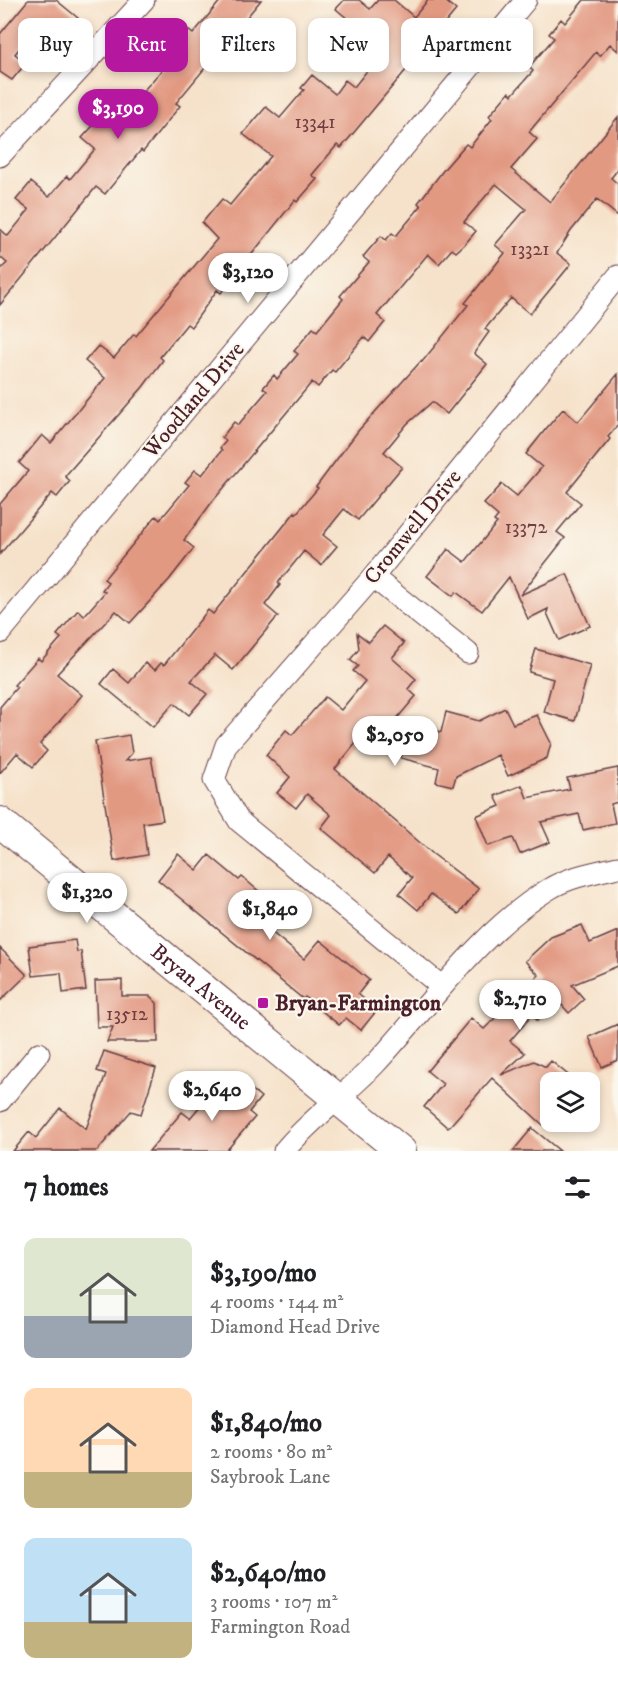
<!DOCTYPE html>
<html lang="en">
<head>
<meta charset="utf-8">
<style>
  body { margin:0; font-family:"IM FELL DW Pica",serif; background:#f6f6f6; color:#202124; height:100vh; display:flex; flex-direction:column; font-size:22px; white-space:nowrap }
  * { box-sizing:border-box; margin:0 }
  p { font-size:20px; color:#757577 }
  .icon { flex:none; width:33px; height:33px; fill:none; stroke:currentColor; stroke-width:2; stroke-linecap:round; stroke-linejoin:round }
  .map { position:relative; height:1151px; overflow:hidden }
  .side { display:flex; flex-direction:column; background:#fff; flex:1 }
  .side>* { flex:none }
  .guide { position:absolute; left:18px; top:18px; width:582px; height:54px; display:flex; gap:12px }
  .fabs { position:absolute; left:540px; top:1072px; display:grid; gap:12px }
  .fabs a { display:grid; place-items:center; width:60px; height:60px; border-radius:12px; background:#fff; box-shadow:0 3px 9px #0003; font-size:30px }
  .price { position:absolute; translate:-50% -51px; padding:0 14px; border-radius:21px; background:#fff; color:#222; font-size:20px; line-height:39px; filter:drop-shadow(0 2px 3px #0008) }
  .price::after { content:''; position:absolute; left:50%; top:36px; width:18px; height:14px; margin-left:-9px; background:inherit; clip-path:polygon(0 0,100% 0,50% 100%) }
  .price.current { background:#b5179e; color:#fff }
  ul { padding:0; list-style:none }
  li { display:flex; align-items:center; gap:18px; height:150px; padding:0 24px }
  li span { display:grid; place-items:center; flex:none; width:168px; height:120px; border-radius:12px; color:#555 }
  li>.icon { margin-inline-start:auto }
  span .icon { width:72px; height:72px; fill:#fffc; stroke-width:1 }
  li b { font-size:26px }
  h2 { display:flex; justify-content:space-between; align-items:center; height:72px; padding:0 24px; font-size:26px }
  .tag { padding:0 21px; border-radius:12px; background:#fff; box-shadow:0 3px 9px #0003; font-size:21px; line-height:54px }
  .tag.current { background:#b5179e; color:#fff }
  .map>svg:first-child { display:block }
  .building { fill:#e29982 }
  .lines { fill:none; stroke-linecap:round; stroke-linejoin:round }
  .street-casing { stroke:#643c43; stroke-width:23 }
  .secondary-casing { stroke:#643c43; stroke-width:32 }
  .street { stroke:#fff; stroke-width:21 }
  .secondary { stroke:#fff; stroke-width:30 }
  .poi-dot { fill:#b5179e; stroke:#fbf7ec; stroke-width:2 }
  .labels { text-anchor:middle; dominant-baseline:central; stroke-width:4.5; stroke-linejoin:round; paint-order:stroke }
  .number-label { font-size:20px; fill:#703e41 }
  .street-label { font-size:22px; fill:#4a1f2b; stroke:#fbf7ec }
  .poi-label { font-size:22px; font-weight:bold; fill:#4a1f2b; stroke:#fbf7ec; text-anchor:start }
</style>
</head>
<body>
<div class="map">
<svg width="618" height="1151" viewBox="0 0 618 1151">
  <rect width="100%" height="100%" fill="#fbf7ec"/>
  <filter id="ink" filterUnits="userSpaceOnUse"><feTurbulence type="fractalNoise" baseFrequency=".0167" numOctaves="2"/><feDisplacementMap in="SourceGraphic" scale="12" xChannelSelector="R" yChannelSelector="G"/><feConvolveMatrix kernelMatrix="1 2 1 2 8 2 1 2 1" color-interpolation-filters="sRGB"/></filter>
  <filter id="wash" filterUnits="userSpaceOnUse"><feTurbulence type="fractalNoise" baseFrequency=".008" numOctaves="4" result="noise"/><feDisplacementMap in="SourceGraphic" scale="24" xChannelSelector="R" yChannelSelector="G"/><feGaussianBlur stdDeviation="1.35" result="paint"/><feColorMatrix in="noise" values="0 0 0 0 0 0 0 0 0 0 0 0 0 0 0 0 0 1.4 0 .05"/><feComposite in="paint" operator="in"/></filter>
  <g filter="url(#wash)">
    <rect width="100%" height="100%" fill="#f6e2ca"/>
    <g id="blocks">
      <path class="building" d="M28,0h28l22,18 -20,24 -20,-17 -23,29 11,9 -14,17 -12,-8v-38z
        M221,0h40l-85,103 4,3 -37,46 -2,-2 -36,44 -9,-7 -96,118v-35l7,-7 -7,-6v-28l8,7 21,-26 -13,-10 15,-18 18,15 18,-21 3,3 25,-30 -13,-11 19,-21 -3,-2 16,-18 14,11 49,-55 -15,-13 15,-19 16,13z
        M344,0h15l11,9 8,-9h16l20,17 14,-17h16l12,10 -115,138 -4,-3 -25,30 5,4 -20,23 -2,-2 -74,93 -4,-3 -26,37 -4,-3 -27,33 3,3 -20,27 -78,89 5,5 -13,16 -5,-4 -52,61v-50l28,-33 -9,-8 23,-28 9,8 54,-65 -20,-17 13,-15 16,12 20,-24 2,2 81,-97 -15,-16 20,-24 8,6 41,-49 -28,-22 23,-27 14,11 24,-28 -3,-2 11,-13 23,19 10,-14 9,7 16,-20v-12l-12,-10 -3,-20 -19,-16z
        M584,0h34v51l-8,-7 -10,12 -4,-4 -67,80 8,7 -26,30 39,33 68,-85v52l-7,9 7,6v32l-21,-17 -26,32 -14,22 14,11 -41,50 -19,-16 -26,31 4,3 -15,21 13,11 -40,50 -15,-12 -25,22 -23,28 18,15 -44,53 -14,-11 -21,26 14,11 -16,19 -17,-14 -26,32 2,2 -15,20 13,11 -45,54 -18,-15 -24,26 16,13 -18,21 -15,-12 -21,24 -52,-43 12,-15 16,14 16,-20 10,7 6,-7 3,2 44,-55 5,4 82,-102 1,2 22,-26 -2,-1 42,-56 63,-70 1,1 46,-57 -3,-2 40,-50 -10,-8 31,-36 -30,-25 -32,38 12,9 -11,13 -9,8 -4,-3 -13,15 -11,-10 -51,61 8,7 -16,20 -5,-5 -29,35 -3,-2 -14,17 -6,-5 -100,120 -28,38 10,8 -25,32 -39,43 -14,-12 -59,63 25,21 -42,49 7,7 -14,16 -16,-14 -17,20v-66l17,-20 -3,-2 24,-27 3,3 20,-23 -4,-3 21,-25 6,6 21,-24 -3,-2 6,-8 -4,-3 52,-63 4,4 29,-35 -4,-3 10,-12 7,5 20,-25 -2,-2 6,-7 -4,-4 12,-15 4,3 29,-34 -4,-3 11,-13 3,4 21,-25 -4,-3 19,-23 4,3 26,-32 -3,-3 29,-34 -6,-5 4,-5 14,-16 5,4 6,-7 4,3 25,-30 -3,-3 27,-35 21,-24 4,3 22,-28 -3,-3 20,-24 3,3 21,-24 -4,-4 25,-29 -5,-4 12,-15 4,4z
        M618,374v51l-10,12 2,2 -43,53 14,11 -24,29 8,6 -45,57 47,-21 23,52 -31,14 -12,-27 1,-4 -20,10 -19,-42 -27,34 -26,-19 -3,4 -26,-20 21,-27 17,13 32,-39 -3,-2 4,-5 -14,-12 18,-20 15,12 25,-29 -16,-13 19,-24 18,-21 15,13z
        M383,626l21,17 -12,15 24,21 -8,10 8,7 -22,26 47,10 5,-20 33,9 26,-13 8,16 24,-9 14,28 -4,15 -39,18 -10,-21 -42,21 -3,10 -17,-4 3,-14 -38,-10 3,-12 -31,-24 -38,47 98,85 46,35 -20,25 -28,-20 -13,16 -19,-16 13,-16 -24,-21 -13,16 -54,-45 10,-13 -24,-21 -11,14 -19,-15 13,-16 -24,-22 20,-25 6,5 33,-38 16,13 24,-29 -12,-10 5,-5 -8,-6 9,-11 -2,-16 12,9z
        M536,649l54,16 -15,56 -31,-9 9,-33 -24,-7z
        M129,735l3,18 -7,8 26,-4 12,63 -20,3 4,32 -33,6 -19,-120z
        M618,768v34l-7,2 4,19 -32,7 -4,-16 -38,8 9,20 -30,12 -7,-16 -25,8 -12,-30 24,-10 -5,-10 27,-11 5,13 43,-9 -3,-11z
        M178,854l19,16 12,-15 30,25 3,-3 19,16 -15,18 58,48 16,-19 49,40 -11,14 19,16 -16,20 -15,-12 -7,7 -34,-28 -2,2 -145,-119z
        M582,925l8,18 28,-12v35l-46,19 12,14 -15,14 -9,-10 -23,17 -5,-5 -22,26 15,12 -24,22 33,-14 12,6 5,-6 27,22h-28v33l-7,9 -51,-47 -44,50 -24,-21 19,-23 -16,-13 44,-53 13,11 55,-54 -14,-14 26,-24z
        M75,940l2,12 4,-1 5,39 -23,3 -2,-20 -28,3 -4,-30z
        M0,948l27,27 -27,26z
        M122,980v16h28l7,7 1,39h-51l6,-15h-16l-2,-46z
        M618,1024v36l-16,7 -13,-30z
        M104,1051l52,17 -15,46 -10,-3 -34,40h-84l16,-19 7,6 24,-30 26,21 20,-55 -9,-3z
        M240,1080l21,17 -12,15 6,5 -29,34h-77l33,-39 8,6 29,-34 10,9z
        M532,1128l28,23h-47z"/>
    </g>
  </g>
  <g filter="url(#ink)">
    <use href="#blocks" fill-opacity="0" stroke="#643c43" stroke-width="1.5"/>
    <g class="lines">
      <defs>
        <path id="street" d="M0,156l144,-156
          M373,577l95,76
          M0,633l526,-633
          M441,986l-202,-165 -25,-41 12,-35 147,-168 245,-301
          M0,1101l39,-48
          M284,1151c27,-33 63,-57 92,-88 55,-59 103,-131 173,-174 19,-12 47,-17 69,-22"/>
        <g id="secondary">
          <path id="s1" d="M0,822l401,329"/>
        </g>
      </defs>
      <use href="#street" class="street-casing"/>
      <use href="#secondary" class="secondary-casing"/>
      <use href="#street" class="street"/>
      <use href="#secondary" class="secondary"/>
    </g>
  </g>
  <rect class="poi-dot" x="257" y="997" width="12" height="12" rx="3"/>
  <g class="labels">
    <g class="number-label">
      <text x="315" y="122">13341</text>
      <text x="530" y="249">13321</text>
      <text x="526" y="527">13372</text>
      <text x="127" y="1014">13512</text>
    </g>
    <g class="street-label">
      <text transform="translate(194 400) rotate(-50)">Woodland Drive</text>
      <text transform="translate(413 527) rotate(-51)">Cromwell Drive</text>
      <text stroke="none"><textPath href="#s1" startOffset="260">Bryan Avenue</textPath></text>
    </g>
    <g class="poi-label">
      <text x="275" y="1003">Bryan-Farmington</text>
    </g>
  </g>
</svg>
<div class="fabs">
<a><svg class="icon" aria-label="layers" viewBox="0 0 24 24"><path d="M12 4l9 5-9 5-9-5zM3 14l9 5 9-5"/></svg></a>
</div>
<b class="price current" style="left:118px;top:140px">$3,190</b>
<b class="price" style="left:248px;top:304px">$3,120</b>
<b class="price" style="left:395px;top:767px">$2,050</b>
<b class="price" style="left:87px;top:924px">$1,320</b>
<b class="price" style="left:270px;top:941px">$1,840</b>
<b class="price" style="left:520px;top:1031px">$2,710</b>
<b class="price" style="left:212px;top:1122px">$2,640</b>
<div class="guide">
<a class="tag">Buy</a>
<a class="tag current">Rent</a>
<a class="tag">Filters</a>
<a class="tag">New</a>
<a class="tag">Apartment</a>
</div>
</div>
<section class="side">
<h2>7 homes<svg class="icon" aria-label="filters" viewBox="0 0 24 24"><path d="M4 7h16M4 17h16"/><circle cx="9" cy="7" r="2"/><circle cx="15" cy="17" r="2"/></svg></h2>
<ul>
<li><span style="background:linear-gradient(#dfe7d0 65%,#9aa5b1 0)"><svg class="icon" aria-label="home" viewBox="0 0 24 24"><path d="M3 11l9-7 9 7M6 9v11h12V9"/></svg></span><div><b>$3,190/mo</b><p>4 rooms · 144 m²</p><p>Diamond Head Drive</p></div></li>
<li><span style="background:linear-gradient(#ffd9b3 70%,#c2b280 0)"><svg class="icon" aria-label="home" viewBox="0 0 24 24"><path d="M3 11l9-7 9 7M6 9v11h12V9"/></svg></span><div><b>$1,840/mo</b><p>2 rooms · 80 m²</p><p>Saybrook Lane</p></div></li>
<li><span style="background:linear-gradient(#bfe0f5 70%,#c2b280 0)"><svg class="icon" aria-label="home" viewBox="0 0 24 24"><path d="M3 11l9-7 9 7M6 9v11h12V9"/></svg></span><div><b>$2,640/mo</b><p>3 rooms · 107 m²</p><p>Farmington Road</p></div></li>
</ul>
</section>
</body>
</html>
